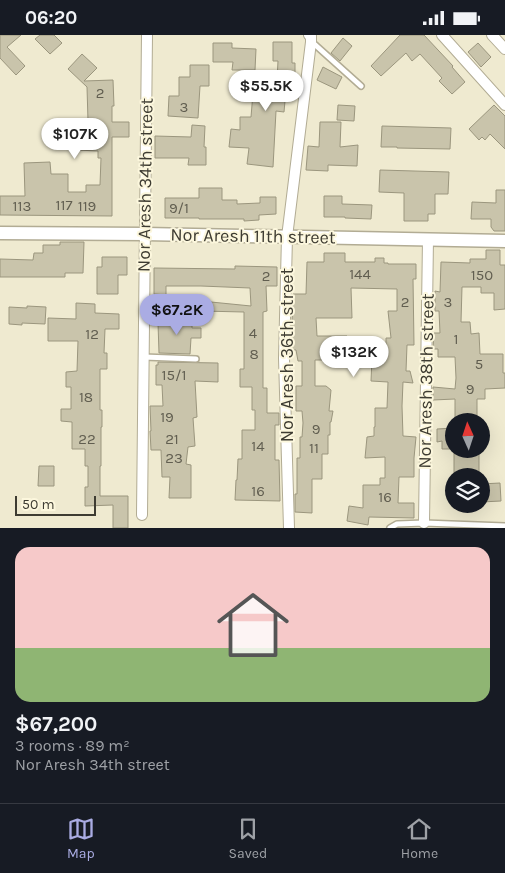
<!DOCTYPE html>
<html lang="en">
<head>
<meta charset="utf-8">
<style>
  body { margin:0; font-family:Karla,sans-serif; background:#20242c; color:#f1f3f6; height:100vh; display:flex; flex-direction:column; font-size:19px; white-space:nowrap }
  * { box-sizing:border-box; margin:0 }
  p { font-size:16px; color:#9ea1a6 }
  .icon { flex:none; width:28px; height:28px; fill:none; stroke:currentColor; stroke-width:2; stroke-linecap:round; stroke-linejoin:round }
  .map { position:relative; height:493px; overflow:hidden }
  .panel { display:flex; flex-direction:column; background:#171b24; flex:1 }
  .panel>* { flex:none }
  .needle { width:32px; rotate:357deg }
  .buttons { position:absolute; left:445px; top:378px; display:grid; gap:10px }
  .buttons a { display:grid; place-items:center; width:45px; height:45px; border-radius:50%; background:#171b24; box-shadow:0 5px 20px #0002; font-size:25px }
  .scale { position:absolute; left:15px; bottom:12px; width:81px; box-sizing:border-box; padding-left:5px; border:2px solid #3e3c32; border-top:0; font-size:14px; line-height:18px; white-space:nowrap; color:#3e3c32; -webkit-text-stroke:4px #fcf7dd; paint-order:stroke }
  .price { position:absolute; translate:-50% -42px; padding:0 11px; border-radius:18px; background:#fff; color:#222; font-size:16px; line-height:32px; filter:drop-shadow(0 1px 2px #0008) }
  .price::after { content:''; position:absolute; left:50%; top:30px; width:15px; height:11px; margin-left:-8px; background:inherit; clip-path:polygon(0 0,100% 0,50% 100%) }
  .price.active { background:#aaace3; color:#111 }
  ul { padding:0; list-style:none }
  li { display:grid; align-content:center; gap:10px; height:265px; padding:0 15px }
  li span { display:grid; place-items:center; height:155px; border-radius:15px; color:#555 }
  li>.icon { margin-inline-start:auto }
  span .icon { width:90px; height:90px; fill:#fffc; stroke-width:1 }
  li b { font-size:21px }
  .status { display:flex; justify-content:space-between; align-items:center; height:35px; padding:0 25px; background:#171b24; direction:ltr }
  .status svg { height:14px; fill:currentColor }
  .tab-bar { display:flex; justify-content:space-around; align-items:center; height:70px; border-top:1px solid #363941; background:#171b24; font-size:14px; color:#9ea1a6 }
  .tab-bar a { display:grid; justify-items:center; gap:2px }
  .tab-bar .active { color:#aaace3 }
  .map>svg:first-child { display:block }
  .building { fill:#c9c4ab; stroke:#9b967e }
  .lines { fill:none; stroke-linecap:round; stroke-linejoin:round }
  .service-casing { stroke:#b2ac94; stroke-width:8 }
  .minor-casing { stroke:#b2ac94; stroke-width:12 }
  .tertiary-casing { stroke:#b2ac94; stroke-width:15 }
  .service { stroke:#fff; stroke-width:5 }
  .minor { stroke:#fff; stroke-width:10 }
  .tertiary { stroke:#fff; stroke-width:12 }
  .labels { text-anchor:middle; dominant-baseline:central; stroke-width:4; stroke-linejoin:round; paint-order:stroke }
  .number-label { font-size:15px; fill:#615e50 }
  .street-label { font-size:18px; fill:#3e3c32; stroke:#fcf7dd }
</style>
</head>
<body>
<div class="status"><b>06:20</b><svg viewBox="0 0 49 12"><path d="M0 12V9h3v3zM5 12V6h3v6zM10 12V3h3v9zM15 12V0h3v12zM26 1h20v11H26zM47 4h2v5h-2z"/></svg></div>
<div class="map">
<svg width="505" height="493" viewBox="0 0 505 493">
  <rect width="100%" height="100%" fill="#efead0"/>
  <path class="building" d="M0,0h21l-14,12 18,19 -9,9 -16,-17z
    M40,0h14l8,8 -12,11 -15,-15z
    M400,0h24l29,31 -1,1 13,15 -13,12 -13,-13 3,-3 -22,-24 -8,7 -6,-8 -25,23 -10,-10z
    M343,3l9,8 -12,15 -9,-8z
    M273,7h19v21h3v16h-8l-3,33 -8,-1 -3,56 -26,-3 2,-16 -20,-1 2,-18 9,1v-13h11l2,-24 12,1 1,-15 11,1 1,-19h-5z
    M213,8h19v5l24,1 -1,21h-23l1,-8h-20z
    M478,8l13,14 -10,10 -13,-15z
    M82,19l15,14 -13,13 29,-1 1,26h-2v16h17v15h-17v79l-112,-1v-19h25l-1,-33 26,-1 1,12h17v18h18v-7h14l1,-27h-3v-7l-22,-1v-12h-12v-13h13v-5l11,1 -1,-34 -19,-18z
    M190,30h19v21h-9l-2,32 -30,-2 1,-20h10v-19h11z
    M323,32l19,10 -6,12 -19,-9z
    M338,70l17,1 -1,15 -17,-1z
    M494,70l11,11v33l-15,-15 -5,6 -3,-3 -3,3 -10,-11z
    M320,87h21l-1,25 18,-2 -1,21 -29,-1v6l-22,-1 2,-24 11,1z
    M192,90l13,1 -1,21h2v18h-18l1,-7h-34v-22l36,1z
    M382,91l69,2 -1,21 -53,-1v-1h-16z
    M380,135l69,2 -1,22h-13v20h-7v7h-24v-28l-25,-1z
    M199,153h23v12h15v4l23,-1v-6h16v17l-17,1v5l-15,1v-2h-45v-1h-34v-20h34z
    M496,155h9v41h-11l-3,-4v-8h-20l1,-17 24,1z
    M324,161h18v8l30,1 -1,14 -26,-1v-1h-21z
    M60,207h24l-1,31h-18v4h-65v-18l33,1 1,-7h9v-8h17z
    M486,215h14v15h5v44l-11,1v-17h-13v-6h-19l-1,35h9l1,12 8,-1 1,21h23v19h2v15l-20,1v10h-8v22h-22v-22l-22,1v-13l22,2 1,-11 -1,-21h-17v-8h-5l1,-16h6l-1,-22h-4v-20l5,1 1,-30 29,1v-4h16z
    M324,218h21v9h30v-4h9v5h4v1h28v15h-3l1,66h-7l-1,26h4l3,12 -10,-1 -1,24 1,30 13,1 -2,21v19h-15l-1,26h16v15l-45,-1 -1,8 -21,-4 2,-15 14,2v-23h17v-7h5v-21l-20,1 2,-21 7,-1v-9h1v-19h12l1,-26 -17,-1 1,-23 14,1v-21h5l-3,-27h9v-22l-46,-1 1,30h-36l1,18h30v10l-14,1 1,13h-19v26h11l5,4 -2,21h4l-2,11h-1v13h-2v19h-6v25h-10v34l-17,-1v-18h2v-36h3v-21h2l1,-14 -1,-12h-6v-25h6v-25h-4l-2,-11h-5l2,-56h13l1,-32h17z
    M102,222h25v18h-9v19h-21v-27h5z
    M235,231l42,1v19h-11l1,25 -4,1v76h4v25h12v12h-4v35h4l1,41 -45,-1 1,-20h1l1,-21h4v-29h13v-20h-3v-23h-12v-18h4v-57l-43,-1v-10l50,5 -1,-18 -49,-2h-35v9l-12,-1v-26l81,1z
    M76,268l19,1v9l24,1v15h-14l-1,24h3v16h-7v41h2v17h-1v39h-1v30h28v32h-15v-23l-28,1v-19h3v-21h-3v-17h-13v-27l-11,-1v-12h10v-22h-5v-15l11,-1 1,-30h-30v-23l28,1z
    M27,271l19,1 -1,17 -23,-1v2l-13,-1v-17l18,1z
    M168,282h24v11h9v10h-10l-1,16 -31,-1 -1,-30h10z
    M158,327l60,1v19l-23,-1 2,36 -4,1 2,28 -7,1 -2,17 5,1v33h-22l1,-21h-8l-1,-27h-10l-1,-19h1l-1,-25h13l-1,-21h-6v-20h2z
    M454,393v21h-12v-8l-5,1v-13z
    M454,414h25v25h-25z
    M39,431h15v20h-16z
    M500,448l1,18 -20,1v-18z"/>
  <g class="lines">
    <defs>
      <path id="service" d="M312,7l49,44
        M144,322l52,2
        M390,493l7,-4 27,-1 81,3"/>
      <path id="minor" d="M442,0l63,70
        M492,0l13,14
        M142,480l5,-480
        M424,488l4,-284
        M289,493l-5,-170 3,-121 24,-195v-6l-2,-1"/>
      <path id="tertiary" d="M0,198l145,1 360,7"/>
    </defs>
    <use href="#service" class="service-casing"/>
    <use href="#minor" class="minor-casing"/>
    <use href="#tertiary" class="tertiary-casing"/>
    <use href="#service" class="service"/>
    <use href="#minor" class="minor"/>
    <use href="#tertiary" class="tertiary"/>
  </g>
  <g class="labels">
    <g class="number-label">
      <text x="100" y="58">2</text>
      <text x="184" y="72">3</text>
      <text x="64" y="170">117</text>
      <text x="22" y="171">113</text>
      <text x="87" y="171">119</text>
      <text x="179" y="173">9/1</text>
      <text x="360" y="239">144</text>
      <text x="482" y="240">150</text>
      <text x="266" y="241">2</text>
      <text x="405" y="267">2</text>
      <text x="448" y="267">3</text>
      <text x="253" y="298">4</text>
      <text x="92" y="299">12</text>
      <text x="456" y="304">1</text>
      <text x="254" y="319">8</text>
      <text x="479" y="329">5</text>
      <text x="174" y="340">15/1</text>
      <text x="470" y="354">9</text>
      <text x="86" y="362">18</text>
      <text x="167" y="382">19</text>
      <text x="316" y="394">9</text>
      <text x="87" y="404">22</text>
      <text x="172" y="404">21</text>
      <text x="258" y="411">14</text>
      <text x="314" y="413">11</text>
      <text x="174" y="423">23</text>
      <text x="258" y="456">16</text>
      <text x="385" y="462">16</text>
    </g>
    <g class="street-label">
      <text transform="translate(145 150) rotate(-89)">Nor Aresh 34th street</text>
      <text transform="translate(253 201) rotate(1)">Nor Aresh 11th street</text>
      <text transform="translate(287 320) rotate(-90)">Nor Aresh 36th street</text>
      <text transform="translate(426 346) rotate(-89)">Nor Aresh 38th street</text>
    </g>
  </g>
</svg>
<div class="buttons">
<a><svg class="needle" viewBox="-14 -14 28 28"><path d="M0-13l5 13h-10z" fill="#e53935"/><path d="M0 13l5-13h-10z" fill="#9ea1a6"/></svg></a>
<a><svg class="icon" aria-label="layers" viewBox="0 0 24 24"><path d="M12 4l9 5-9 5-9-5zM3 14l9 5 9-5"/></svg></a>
</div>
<div class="scale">50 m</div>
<b class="price" style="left:266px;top:77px">$55.5K</b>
<b class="price" style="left:75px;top:125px">$107K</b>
<b class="price active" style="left:177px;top:301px">$67.2K</b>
<b class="price" style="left:354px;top:343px">$132K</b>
</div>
<section class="panel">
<ul>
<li><span style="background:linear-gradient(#f6c9c9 65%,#8fb573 0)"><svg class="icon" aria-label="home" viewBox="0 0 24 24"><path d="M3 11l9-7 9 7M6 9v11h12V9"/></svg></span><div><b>$67,200</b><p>3 rooms · 89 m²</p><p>Nor Aresh 34th street</p></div></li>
</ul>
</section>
<nav class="tab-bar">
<a class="active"><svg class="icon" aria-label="map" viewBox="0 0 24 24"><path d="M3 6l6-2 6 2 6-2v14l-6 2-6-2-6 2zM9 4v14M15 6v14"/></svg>Map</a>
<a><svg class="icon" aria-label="saved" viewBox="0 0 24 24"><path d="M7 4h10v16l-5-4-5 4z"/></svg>Saved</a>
<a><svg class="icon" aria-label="home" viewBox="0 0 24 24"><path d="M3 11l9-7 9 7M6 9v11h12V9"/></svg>Home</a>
</nav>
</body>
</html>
